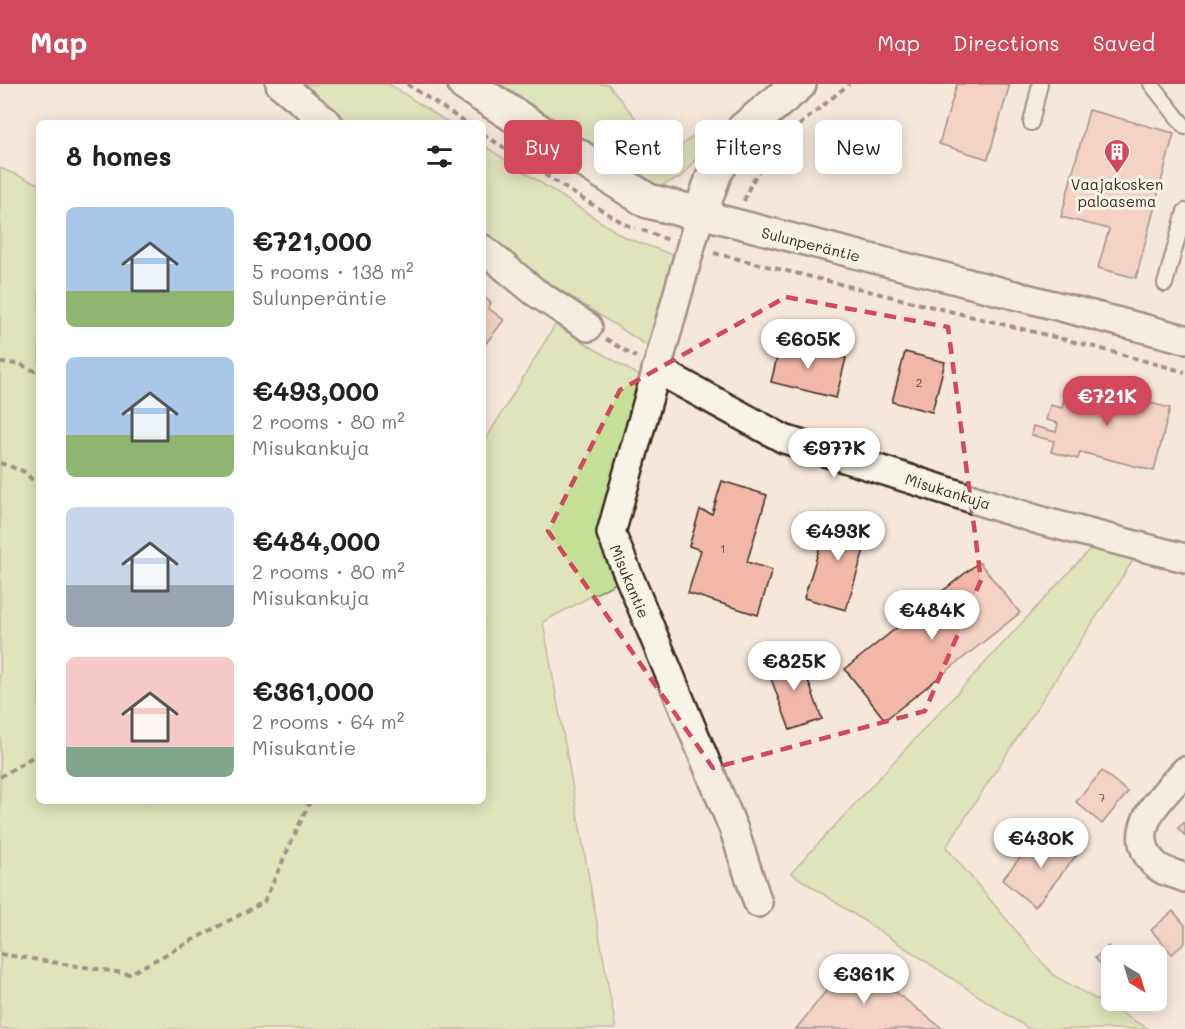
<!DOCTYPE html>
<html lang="en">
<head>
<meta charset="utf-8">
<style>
  body { margin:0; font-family:Mali,sans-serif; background:#f6f6f6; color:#222; height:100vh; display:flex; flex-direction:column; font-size:22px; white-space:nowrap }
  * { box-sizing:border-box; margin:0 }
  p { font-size:20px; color:#767676 }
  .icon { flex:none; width:33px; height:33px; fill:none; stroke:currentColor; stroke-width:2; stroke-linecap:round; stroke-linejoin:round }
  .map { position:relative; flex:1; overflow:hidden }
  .sheet { position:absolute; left:36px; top:36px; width:450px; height:684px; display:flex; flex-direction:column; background:#fff; border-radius:9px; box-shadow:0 3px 15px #0003 }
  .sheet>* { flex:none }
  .hud { position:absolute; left:504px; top:36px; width:570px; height:54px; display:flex; gap:12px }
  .needle { width:39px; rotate:142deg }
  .controls { position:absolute; left:1101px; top:861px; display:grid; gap:12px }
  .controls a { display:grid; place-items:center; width:66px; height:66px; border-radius:9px; background:#fff; box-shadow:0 3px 15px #0003; font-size:30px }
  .price { position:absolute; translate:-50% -51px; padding:0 14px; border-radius:21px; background:#fff; color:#222; font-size:20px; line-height:39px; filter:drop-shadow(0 2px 3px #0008) }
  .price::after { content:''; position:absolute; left:50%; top:36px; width:18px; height:14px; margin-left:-9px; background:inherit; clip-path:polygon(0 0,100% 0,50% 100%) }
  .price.selected { background:#d1495b; color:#fff }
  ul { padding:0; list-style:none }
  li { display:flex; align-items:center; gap:18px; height:150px; padding:0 30px }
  li span { display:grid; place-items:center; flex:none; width:168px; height:120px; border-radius:9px; color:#555 }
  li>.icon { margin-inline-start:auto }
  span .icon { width:72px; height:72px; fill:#fffc; stroke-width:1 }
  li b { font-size:26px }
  h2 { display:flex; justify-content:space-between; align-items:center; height:72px; padding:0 30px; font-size:26px }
  .tag { padding:0 21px; border-radius:9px; background:#fff; box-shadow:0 3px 15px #0003; font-size:21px; line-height:54px }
  .tag.selected { background:#d1495b; color:#fff }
  header { display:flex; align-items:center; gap:36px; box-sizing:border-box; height:84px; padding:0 30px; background:#d1495b; color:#fff }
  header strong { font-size:28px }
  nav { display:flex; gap:33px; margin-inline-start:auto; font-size:21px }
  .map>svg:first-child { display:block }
  .green { fill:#c4df96; stroke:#80845a; stroke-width:1.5 }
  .building { fill:#f1b8a8; stroke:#3b2a1e; stroke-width:1.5 }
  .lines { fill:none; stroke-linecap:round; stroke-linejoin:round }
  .service-casing { stroke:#3b2a1e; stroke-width:18 }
  .minor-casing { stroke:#3b2a1e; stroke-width:32 }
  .tertiary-casing { stroke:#3b2a1e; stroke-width:38 }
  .path { stroke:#3b2a1e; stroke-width:4; stroke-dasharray:6 4.5; stroke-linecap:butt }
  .service { stroke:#f7f3e8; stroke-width:14 }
  .minor { stroke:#f7f3e8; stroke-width:27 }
  .tertiary { stroke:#f7f3e8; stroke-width:33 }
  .marked { fill:none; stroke:#d1495b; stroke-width:4.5; stroke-dasharray:12 8; stroke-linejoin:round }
  .labels { text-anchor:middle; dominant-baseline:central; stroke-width:6; stroke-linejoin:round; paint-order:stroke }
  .number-label { font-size:12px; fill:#684e40 }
  .poi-label { font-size:15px; fill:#3b2a1e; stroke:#f7f3e8 }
  .street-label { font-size:15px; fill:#3b2a1e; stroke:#f7f3e8 }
</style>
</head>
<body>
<header>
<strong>Map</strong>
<nav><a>Map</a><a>Directions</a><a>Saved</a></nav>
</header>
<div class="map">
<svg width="1185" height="945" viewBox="0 0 1185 945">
  <rect width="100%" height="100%" fill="#f6e7db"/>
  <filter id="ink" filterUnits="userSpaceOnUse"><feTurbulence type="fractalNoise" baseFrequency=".0167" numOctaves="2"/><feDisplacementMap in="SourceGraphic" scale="12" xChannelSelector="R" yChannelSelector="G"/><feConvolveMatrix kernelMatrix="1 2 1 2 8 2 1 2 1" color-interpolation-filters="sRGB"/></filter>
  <g filter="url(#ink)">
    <path class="green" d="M302,0h87l60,39h-99z
      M500,0h108l59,73 38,-30 9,9 -33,41 -23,10z
      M483,61l141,92 49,18 -24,92 -107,-69 -59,-47z
      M0,84l39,16v617h444v-357l72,-119 85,51 -40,164 18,42 -75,40 73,407h-616z
      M1093,462l43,10 -190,291 107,128 96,54h-120l-238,-156z"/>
    <path class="building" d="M957,0h53l-22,75 -49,-15z
      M1089,26l85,23 -38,145 -38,-10 11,-39 -48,-12z
      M483,212l8,7 -3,5 16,12 -18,23 -3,-3z
      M781,257l65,17 -10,40 -65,-16z
      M905,268l40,10 -13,50 -40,-10z
      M1069,298l101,26 -16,63 -74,-19 -2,7 -27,-7 3,-11 -23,-6 2,-9 23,6 2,-9 -12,-3 4,-15 12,3z
      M722,397l45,14 -20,67 25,8 -14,45 -70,-22 13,-43 -12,-4 11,-36 12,4z
      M830,430l41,12 -25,84 -42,-12z
      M979,478l41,51 -135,107 -40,-51z
      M798,569l24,66 -32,11 -24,-65z
      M1102,687l26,21 -26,32 -26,-22z
      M1185,738v14l-7,-8z
      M1058,749l22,18 -45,56 -33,-27 29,-36 10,9z
      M1173,827l12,14v18l-13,11 -21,-24z
      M1108,862l9,10h-5v21l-17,-19z
      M852,874l91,71h-147z"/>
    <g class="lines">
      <defs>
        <path id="service" d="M1151,0l34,43
          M1031,39l9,-39
          M1165,200l20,-73"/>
        <path id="minor" d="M280,0l48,39
          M483,165l52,43 53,35
          M656,285l128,70 258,82 143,37
          M1185,687c-19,22 -55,51 -38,83 3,6 9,12 16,16 7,3 15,5 22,8
          M758,819l-24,-73 -123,-297 89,-319 485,125"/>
        <path id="tertiary" d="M465,0l183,117 52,13 15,-42 29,-43 55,-45"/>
      </defs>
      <use href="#service" class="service-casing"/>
      <use href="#minor" class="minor-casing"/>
      <use href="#tertiary" class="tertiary-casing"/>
      <path class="path" d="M407,0l59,39
        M483,50l90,59 52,31 10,4
        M744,117c17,-51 66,-84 105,-117
        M642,146l27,10
        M714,169l373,92 98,27
        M606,255l30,18
        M0,279l20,1 19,9
        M0,379l23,8 16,15
        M0,693l39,-24
        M0,870l129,20 135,-72 46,-101"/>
      <use href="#service" class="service"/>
      <use href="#minor" class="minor"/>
      <use href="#tertiary" class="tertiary"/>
    </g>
  </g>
  <path d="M0 0H1185V945H0ZM786,213l162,30 33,253 -56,131 -212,57 -165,-237 72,-141z" fill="#f6e7db" fill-opacity=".55" fill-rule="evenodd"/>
  <path class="marked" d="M786,213l162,30 33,253 -56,131 -212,57 -165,-237 72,-141z"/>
  <defs>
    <symbol id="building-pin" viewBox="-11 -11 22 30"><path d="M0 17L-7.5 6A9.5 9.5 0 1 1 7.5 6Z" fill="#d1495b" stroke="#f7f3e8"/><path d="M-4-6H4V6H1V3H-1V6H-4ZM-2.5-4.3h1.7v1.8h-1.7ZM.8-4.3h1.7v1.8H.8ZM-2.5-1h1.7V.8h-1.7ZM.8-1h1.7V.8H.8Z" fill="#fff"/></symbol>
  </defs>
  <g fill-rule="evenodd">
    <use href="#building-pin" x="1102" y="53" width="30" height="40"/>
  </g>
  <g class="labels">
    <g class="number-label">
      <text x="919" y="298">2</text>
      <text x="723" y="464">1</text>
      <text x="1102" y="713">7</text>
    </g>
    <g class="poi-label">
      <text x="1117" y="100">Vaajakosken<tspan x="1117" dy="17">paloasema</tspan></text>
    </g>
    <g class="street-label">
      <text transform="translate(811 160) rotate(14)">Sulunperäntie</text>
      <text transform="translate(948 407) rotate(17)">Misukankuja</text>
      <text transform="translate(630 497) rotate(67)">Misukantie</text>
    </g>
  </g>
</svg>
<div class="controls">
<a><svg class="needle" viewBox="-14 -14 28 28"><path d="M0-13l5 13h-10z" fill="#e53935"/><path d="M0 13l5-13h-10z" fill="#767676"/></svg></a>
</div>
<b class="price" style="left:808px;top:286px">€605K</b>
<b class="price selected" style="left:1107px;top:343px">€721K</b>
<b class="price" style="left:834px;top:395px">€977K</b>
<b class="price" style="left:838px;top:478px">€493K</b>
<b class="price" style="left:932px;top:557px">€484K</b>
<b class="price" style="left:794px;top:608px">€825K</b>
<b class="price" style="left:1041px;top:785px">€430K</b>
<b class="price" style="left:864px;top:921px">€361K</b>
<div class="hud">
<a class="tag selected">Buy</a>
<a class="tag">Rent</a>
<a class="tag">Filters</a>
<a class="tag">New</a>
</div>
<section class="sheet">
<h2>8 homes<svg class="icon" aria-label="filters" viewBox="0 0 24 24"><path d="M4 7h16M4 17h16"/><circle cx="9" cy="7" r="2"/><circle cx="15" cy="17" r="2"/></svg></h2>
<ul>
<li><span style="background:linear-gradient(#a9c7e8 70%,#8fb573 0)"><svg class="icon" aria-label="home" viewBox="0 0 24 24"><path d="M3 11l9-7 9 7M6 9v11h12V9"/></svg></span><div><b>€721,000</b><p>5 rooms · 138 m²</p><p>Sulunperäntie</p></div></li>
<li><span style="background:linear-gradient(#a9c7e8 65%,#8fb573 0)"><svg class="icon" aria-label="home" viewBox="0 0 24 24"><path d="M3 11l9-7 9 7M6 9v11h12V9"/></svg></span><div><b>€493,000</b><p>2 rooms · 80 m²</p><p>Misukankuja</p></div></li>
<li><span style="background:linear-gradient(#c9d6e8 65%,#9aa5b1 0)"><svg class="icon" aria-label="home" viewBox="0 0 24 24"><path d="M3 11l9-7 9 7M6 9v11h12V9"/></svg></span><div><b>€484,000</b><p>2 rooms · 80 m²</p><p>Misukankuja</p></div></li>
<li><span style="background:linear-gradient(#f6c9c9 75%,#7fa58c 0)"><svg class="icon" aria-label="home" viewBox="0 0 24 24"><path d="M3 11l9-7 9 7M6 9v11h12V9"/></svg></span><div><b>€361,000</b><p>2 rooms · 64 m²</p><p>Misukantie</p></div></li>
</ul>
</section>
</div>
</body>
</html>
